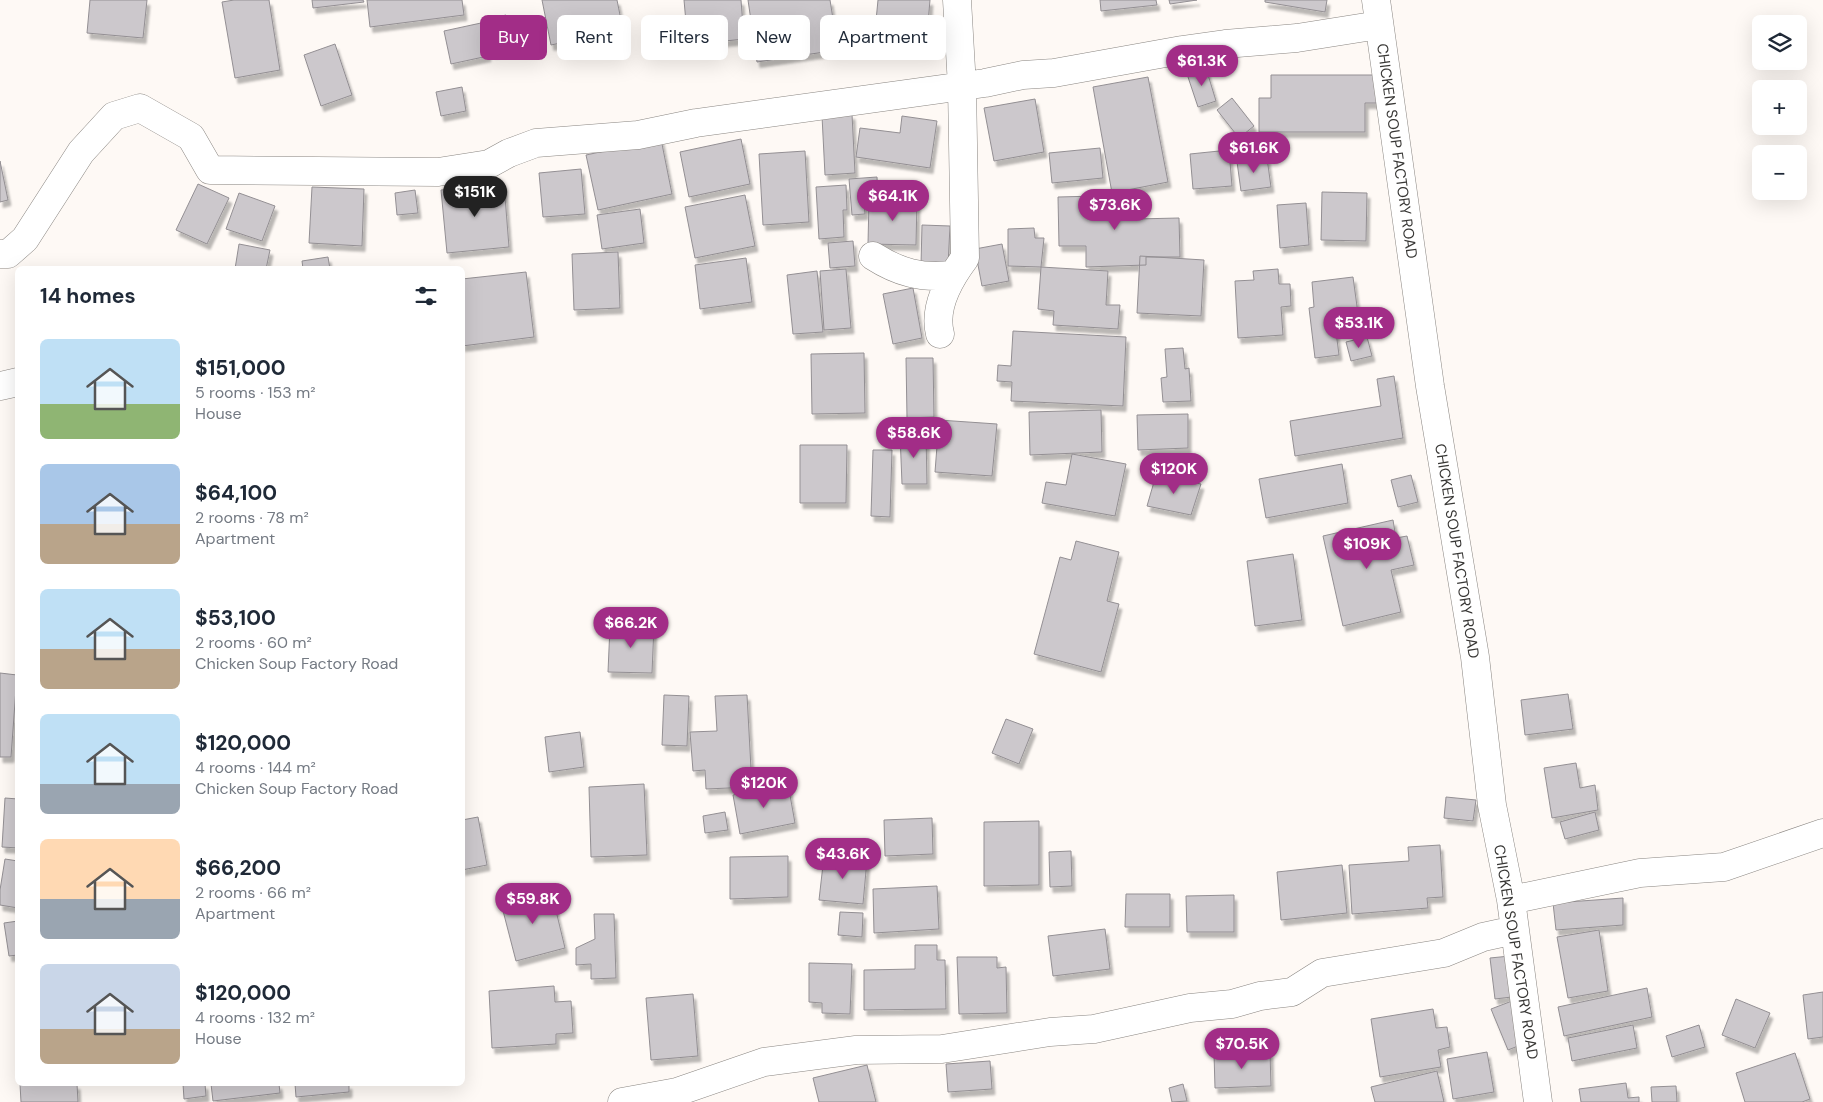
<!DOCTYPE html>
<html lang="en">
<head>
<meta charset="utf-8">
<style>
  body { margin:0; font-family:"DM Sans",sans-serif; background:#f2f2f3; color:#1f2937; height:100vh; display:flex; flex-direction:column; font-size:19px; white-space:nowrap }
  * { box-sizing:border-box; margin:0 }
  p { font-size:16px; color:#747a83 }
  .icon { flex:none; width:28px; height:28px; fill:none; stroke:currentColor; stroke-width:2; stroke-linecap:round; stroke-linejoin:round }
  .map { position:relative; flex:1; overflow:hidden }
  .panel { position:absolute; left:15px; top:266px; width:450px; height:820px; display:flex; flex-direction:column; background:#fff; border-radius:8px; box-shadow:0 5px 20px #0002 }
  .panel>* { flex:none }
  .top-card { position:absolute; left:480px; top:15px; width:475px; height:45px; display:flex; gap:10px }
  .buttons { position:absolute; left:1752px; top:15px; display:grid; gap:10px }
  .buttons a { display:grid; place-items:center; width:55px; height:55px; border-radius:8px; background:#fff; box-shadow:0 5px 20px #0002; font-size:25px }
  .price { position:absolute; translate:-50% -42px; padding:0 11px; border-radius:18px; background:#a22d87; color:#fff; font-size:16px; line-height:32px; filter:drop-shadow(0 1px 2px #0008) }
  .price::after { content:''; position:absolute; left:50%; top:30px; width:15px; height:11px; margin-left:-8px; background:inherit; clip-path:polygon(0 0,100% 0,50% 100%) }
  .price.on { background:#222; color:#fff }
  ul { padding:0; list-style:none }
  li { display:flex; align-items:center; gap:15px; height:125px; padding:0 25px }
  li span { display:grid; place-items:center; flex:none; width:140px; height:100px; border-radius:8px; color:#555 }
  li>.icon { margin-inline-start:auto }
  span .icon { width:60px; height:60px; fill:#fffc; stroke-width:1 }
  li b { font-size:21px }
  h2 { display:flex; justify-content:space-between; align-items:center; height:60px; padding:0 25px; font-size:21px }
  .chip { padding:0 18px; border-radius:8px; background:#fff; box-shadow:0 5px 20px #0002; font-size:18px; line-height:45px }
  .chip.on { background:#a22d87; color:#fff }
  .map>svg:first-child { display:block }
  .building { fill:#ccc8cc; stroke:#938f93; filter:url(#shadow) }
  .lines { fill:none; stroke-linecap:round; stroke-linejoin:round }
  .street-casing { stroke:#8a8682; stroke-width:29 }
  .street { stroke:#fff; stroke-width:28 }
  .labels { text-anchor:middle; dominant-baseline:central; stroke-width:4; stroke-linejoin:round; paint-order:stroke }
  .street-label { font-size:15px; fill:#383735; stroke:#fff }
</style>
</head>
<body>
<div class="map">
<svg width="1823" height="1102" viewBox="0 0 1823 1102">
  <defs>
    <filter id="shadow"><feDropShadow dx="3" dy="5.5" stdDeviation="1" flood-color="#0004"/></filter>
  </defs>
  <rect width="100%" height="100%" fill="#fef9f5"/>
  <path class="building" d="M90,0h57l-4,38 -56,-5z
    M234,0h35l11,70 -45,8 -13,-76z
    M312,0h51l1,2 -51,6z
    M367,0h95l2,15 -94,12z
    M542,0h75l6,30 -72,15z
    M684,0h57l3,39 -56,6z
    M748,0h82l8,50 -81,12z
    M878,0h52l-3,35 -52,-4z
    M1100,0h56l1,5 -56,6z
    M1169,0h28l-27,4z
    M1265,0h62l-2,12 -60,-10z
    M506,15l8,32 -21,6 -8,-33z
    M481,23l7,33 -37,8 -7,-33z
    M335,44l17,51 -31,11 -17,-51z
    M1206,68l10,33 -18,6 -11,-33z
    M1271,75h111v28h-17v29h-106v-34h12z
    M1148,77l20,105 -56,11 -19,-106z
    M462,87l4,24 -25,5 -5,-24z
    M1232,98l22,28 -15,12 -22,-28z
    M1035,99l9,53 -50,9 -10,-53z
    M852,114l3,59 -30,2 -3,-59z
    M902,116l35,5 -7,47 -74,-11 4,-29 40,5z
    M661,139l11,55 -74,16 -12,-55z
    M741,139l9,45 -61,13 -9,-45z
    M1100,148l3,30 -51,5 -3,-30z
    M1229,150l3,36 -39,3 -3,-35z
    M805,151l4,71 -46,3 -4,-71z
    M1267,158l4,29 -30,4 -4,-29z
    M0,161l8,39 -8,2z
    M581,169l4,45 -42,3 -4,-44z
    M877,177l1,20 -14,1 1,16 -13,1 -3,-36z
    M198,184l31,14 -22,46 -31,-14z
    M504,184l5,63 -62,6 -6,-63z
    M846,185l1,25h-4l1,27 -25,2 -3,-52z
    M312,187l52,2 -2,57 -53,-3z
    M415,190l3,23 -21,2 -2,-22z
    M1322,192l45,1 -1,48 -45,-1z
    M239,193l36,13 -13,35 -36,-12z
    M745,195l10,51 -60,12 -10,-51z
    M1135,195v24l44,-1 1,39h-34v8l-60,2v-21h-27l-1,-49z
    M869,199l48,1 -1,45 -48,-1z
    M1306,203l3,42 -29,3 -3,-43z
    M640,209l4,34 -42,6 -5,-34z
    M922,225l28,1 -2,40 -27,-1z
    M1034,228l1,10h9l-3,29 -33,-1v-37z
    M853,241l2,25 -25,2 -2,-25z
    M239,244l31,6 -4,19h-31z
    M1002,244l7,37 -27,5 -7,-37z
    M618,252l2,56 -46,2 -2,-56z
    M1140,256l64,4 -3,56 -64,-3z
    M328,257l2,12h-27l-1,-8z
    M746,258l6,44 -52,7 -5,-44z
    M1041,267l67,4 -2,34h14l-2,24 -65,-4 1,-14 -16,-2z
    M846,269l5,59 -27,2 -4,-59z
    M1278,269l1,15h11l1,22 -10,1 2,28 -45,3 -3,-57 19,-1 -1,-9z
    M817,271l6,61 -30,2 -6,-59z
    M526,272l8,65 -72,9v-67z
    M1353,277l6,44 -24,3 4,31 -24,3 -6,-50 5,-1 -2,-25z
    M913,288l9,50 -29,6 -10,-50z
    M1013,331l113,6 -3,69 -112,-5 1,-19 -15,-1 1,-16 13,1z
    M1367,337l5,19 -21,5 -5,-19z
    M1183,348l2,21 4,-1 2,33 -28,1 -2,-24 6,-1 -2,-28z
    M864,353l1,60 -53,1 -1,-60z
    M906,358h27l1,59 -27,1z
    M1394,376l9,62 -108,18 -5,-35 91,-15 -4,-27z
    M1101,410l1,42 -72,3 -1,-43z
    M1188,414v34l-50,2 -1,-35z
    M939,420l58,4 -5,52 -57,-4z
    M926,433l1,51h-25l-2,-50z
    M800,445h47l-1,58h-46z
    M873,450h19l-2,67 -19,-1z
    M1072,454l54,10 -11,52 -73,-13 4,-21 20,3z
    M1342,464l6,39 -82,15 -7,-39z
    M1156,475l45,9 -10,31 -44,-9z
    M1411,475l7,27 -20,5 -7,-27z
    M1393,520l3,18 11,-2 7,29 -23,5 10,42 -58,14 -20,-90z
    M1076,541l43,11 -12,49 12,3 -18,68 -67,-18 26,-97 11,3z
    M1293,554l9,66 -47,6 -8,-65z
    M610,626h44l-2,47 -44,-1z
    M0,673l17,2 -6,82h-11z
    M1568,694l5,35 -48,6 -4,-35z
    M664,695l25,1 -2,50 -25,-1z
    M747,695l5,92 -46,2 -1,-19 -12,1 -3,-39 27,-1 -2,-35z
    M1006,719l27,10 -14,35 -27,-11z
    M580,732l4,35 -35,5 -4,-35z
    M1576,763l4,25 15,-3 3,25 -46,8 -8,-50z
    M644,784l3,71 -56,2 -2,-70z
    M788,784l7,39 -55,11 -7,-39z
    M1446,797l30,3 -3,21 -29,-3z
    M5,798l13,1v49l-16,-1z
    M725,812l3,18 -23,3 -2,-17z
    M1595,812l4,18 -34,9 -5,-17z
    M478,817l9,48 -25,5v-50z
    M932,818l1,36 -48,2 -1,-36z
    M1039,821v64l-55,1v-64z
    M1440,845l3,52 -16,1 1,10 -76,6 -3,-49 60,-4 -1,-14z
    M1071,851l1,35 -22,1 -1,-35z
    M788,856v41l-58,2v-42z
    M824,856l43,4 -4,44 -44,-4z
    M5,859l13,2v47l-18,-3v-15z
    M1342,865l5,48 -66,7 -4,-48z
    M937,886l2,43 -65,4 -1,-44z
    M551,890l14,58 -49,13 -15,-58z
    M1126,894h44v33h-45z
    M1234,895v37h-47l-1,-36z
    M1623,898v27l-67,5 -3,-27z
    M840,912l23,1 -1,24 -24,-2z
    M594,914h20l2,64 -25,1v-15l-15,1v-17l19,-9z
    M18,921v34l-9,1 -5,-33z
    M1105,929l5,40 -57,7 -5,-40z
    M1599,930l9,61 -40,7 -11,-61z
    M915,945h22v15h8l1,49 -82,1v-40l51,-1z
    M1510,956l10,40 -25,3 -5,-41z
    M957,957h40v11l9,-1 1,46 -48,1z
    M809,963l43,1 -2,50 -28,-1v-10l-13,-1z
    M554,986l1,16 16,-1 2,32 -17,1v10l-64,4 -3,-57z
    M1647,988l5,29 -88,19 -6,-29z
    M1823,992v45l-15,2 -5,-44z
    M693,994l5,62 -47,4 -5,-62z
    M1736,999l34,14 -15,35 -33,-13z
    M1512,1001l16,41 -20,8 -17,-41z
    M1433,1009l3,19 11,-1 3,20 -12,3 3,17 -61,10 -9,-58z
    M1633,1025l4,23 -65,13 -4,-23z
    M1699,1025l6,22 -33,10 -6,-21z
    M1270,1052l1,34 -56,2 -1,-34z
    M1487,1052l7,40 -41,7 -6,-40z
    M1795,1053l15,46 -8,3h-57l-9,-29z
    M990,1061l2,28 -44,3 -2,-28z
    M867,1065l9,37h-57l-6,-24z
    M1437,1071l7,31h-69l-4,-15z
    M1626,1083l2,15 11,-1v5h-58l-2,-13z
    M20,1084h57l1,18h-57z
    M183,1084h22l1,12 -22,3z
    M211,1084h68l1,9 -67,8z
    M295,1084h54v8l-53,5z
    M1183,1084l4,17 -15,1 -3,-14z
    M1676,1086l1,16h-25l-1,-15z"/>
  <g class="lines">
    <defs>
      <path id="street" d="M1376,0l54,386 45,271 17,148 19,95 27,202
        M0,254h8l17,-15 56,-87 33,-36 26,-8 51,29 19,33 228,2 51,-8 20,-11 27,-10 102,-8 58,-12 289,-40 38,-8 31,-2 128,-23 43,-6 72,-6 82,-13
        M873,256c25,16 49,23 79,19
        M940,334c-7,-27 10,-56 25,-76l-3,-172 -5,-86
        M0,386l18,-4
        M1511,900l129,-27 84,-6 99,-34
        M622,1102l55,-10 87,-30 92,-12 86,-1 108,-17 44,-3 96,-21 42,-4 28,-8 32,-4 30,-19 122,-20 39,-16 32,-7"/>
    </defs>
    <use href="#street" class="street-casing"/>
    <use href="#street" class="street"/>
  </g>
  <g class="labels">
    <g class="street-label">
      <text transform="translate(1397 151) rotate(82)">CHICKEN SOUP FACTORY ROAD</text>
      <text transform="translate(1457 551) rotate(81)">CHICKEN SOUP FACTORY ROAD</text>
      <text transform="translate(1516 952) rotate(81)">CHICKEN SOUP FACTORY ROAD</text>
    </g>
  </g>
</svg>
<div class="buttons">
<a><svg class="icon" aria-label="layers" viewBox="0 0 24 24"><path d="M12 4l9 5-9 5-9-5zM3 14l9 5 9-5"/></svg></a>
<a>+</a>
<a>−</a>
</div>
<b class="price" style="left:1202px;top:87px">$61.3K</b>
<b class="price" style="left:1254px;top:174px">$61.6K</b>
<b class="price on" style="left:475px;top:218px">$151K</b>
<b class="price" style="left:893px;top:222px">$64.1K</b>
<b class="price" style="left:1115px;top:231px">$73.6K</b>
<b class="price" style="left:1359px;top:349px">$53.1K</b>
<b class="price" style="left:914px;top:459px">$58.6K</b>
<b class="price" style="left:1174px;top:495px">$120K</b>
<b class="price" style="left:1367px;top:570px">$109K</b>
<b class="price" style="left:631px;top:649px">$66.2K</b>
<b class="price" style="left:764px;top:809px">$120K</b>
<b class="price" style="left:843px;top:880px">$43.6K</b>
<b class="price" style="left:533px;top:925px">$59.8K</b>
<b class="price" style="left:1242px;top:1070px">$70.5K</b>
<div class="top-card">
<a class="chip on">Buy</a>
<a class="chip">Rent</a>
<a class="chip">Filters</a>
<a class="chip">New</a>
<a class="chip">Apartment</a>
</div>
<section class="panel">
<h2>14 homes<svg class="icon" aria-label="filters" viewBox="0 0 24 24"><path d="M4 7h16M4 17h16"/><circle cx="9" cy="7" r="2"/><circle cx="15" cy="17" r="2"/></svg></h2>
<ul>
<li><span style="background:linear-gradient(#bfe0f5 65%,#8fb573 0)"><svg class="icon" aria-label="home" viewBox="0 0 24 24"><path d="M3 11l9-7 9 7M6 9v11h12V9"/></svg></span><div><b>$151,000</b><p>5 rooms · 153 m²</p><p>House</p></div></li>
<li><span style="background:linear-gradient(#a9c7e8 60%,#b9a48a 0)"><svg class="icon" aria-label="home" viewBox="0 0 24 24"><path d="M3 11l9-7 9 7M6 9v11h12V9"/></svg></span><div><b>$64,100</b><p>2 rooms · 78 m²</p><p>Apartment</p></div></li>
<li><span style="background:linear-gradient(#bfe0f5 60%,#b9a48a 0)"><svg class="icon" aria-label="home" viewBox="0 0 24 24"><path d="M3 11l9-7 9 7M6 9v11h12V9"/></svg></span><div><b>$53,100</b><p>2 rooms · 60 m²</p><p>Chicken Soup Factory Road</p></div></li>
<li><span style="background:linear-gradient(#bfe0f5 70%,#9aa5b1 0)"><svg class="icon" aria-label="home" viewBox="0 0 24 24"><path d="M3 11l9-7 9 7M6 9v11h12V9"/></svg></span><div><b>$120,000</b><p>4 rooms · 144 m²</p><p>Chicken Soup Factory Road</p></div></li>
<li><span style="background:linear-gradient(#ffd9b3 60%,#9aa5b1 0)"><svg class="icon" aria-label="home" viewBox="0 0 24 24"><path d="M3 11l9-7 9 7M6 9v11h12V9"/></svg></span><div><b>$66,200</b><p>2 rooms · 66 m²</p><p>Apartment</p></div></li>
<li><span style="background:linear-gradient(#c9d6e8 65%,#b9a48a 0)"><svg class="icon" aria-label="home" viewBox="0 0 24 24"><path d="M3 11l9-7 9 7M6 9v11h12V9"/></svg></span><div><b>$120,000</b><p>4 rooms · 132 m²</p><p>House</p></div></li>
</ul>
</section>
</div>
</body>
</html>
